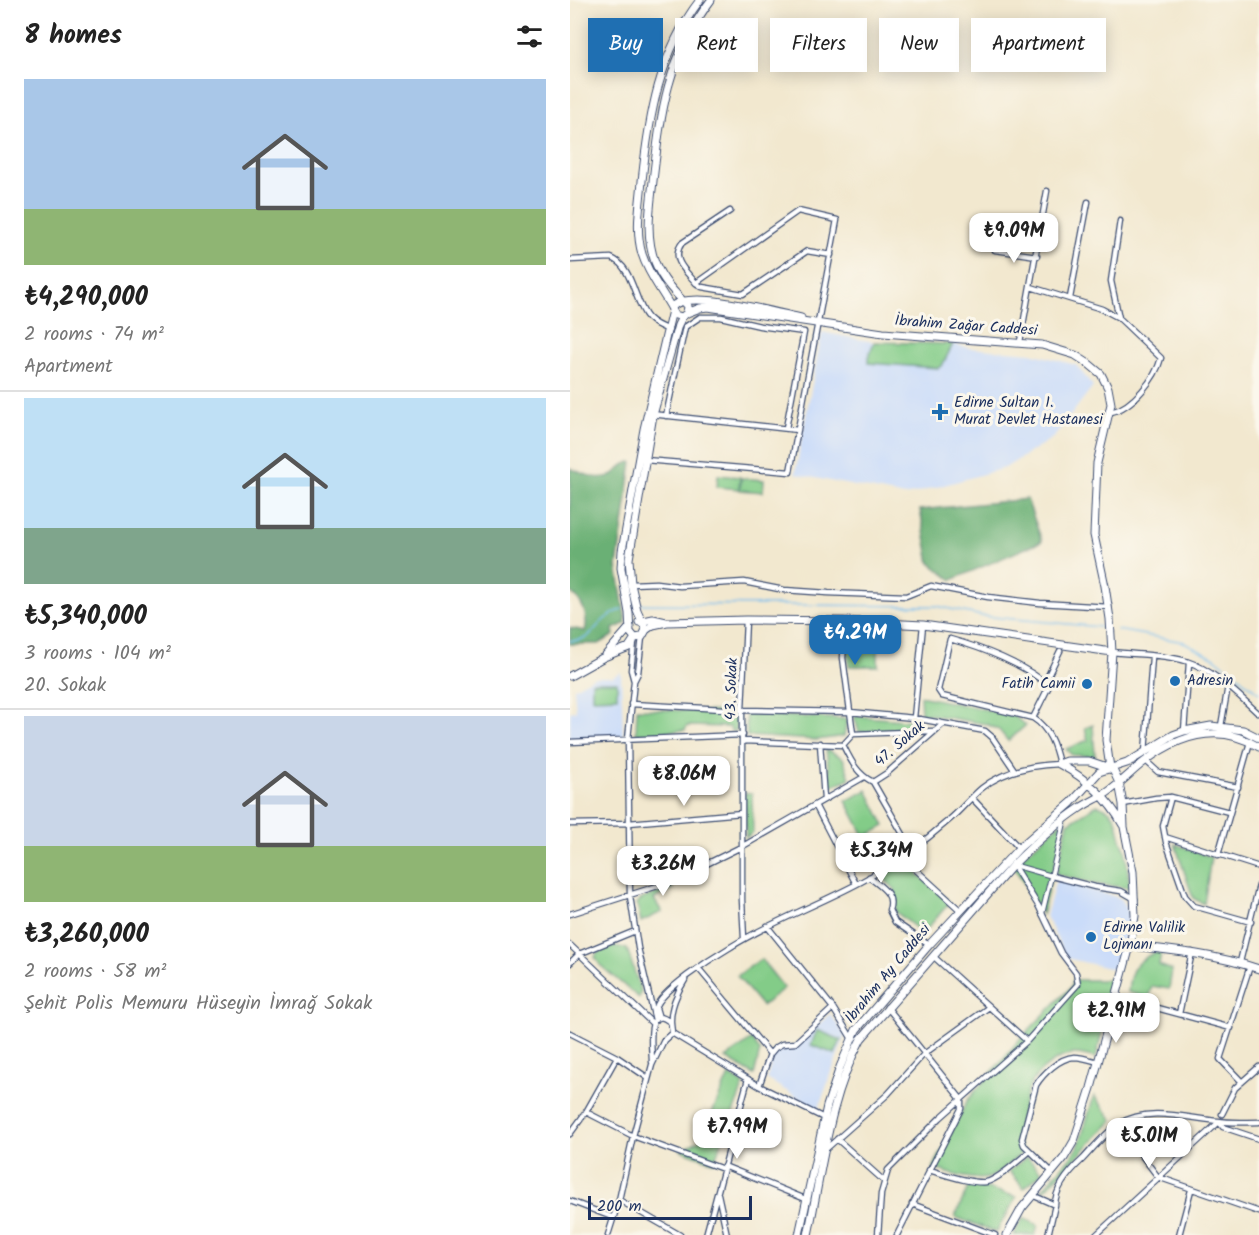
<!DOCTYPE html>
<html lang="en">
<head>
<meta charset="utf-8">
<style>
  body { margin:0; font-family:Kalam,sans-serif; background:#f6f6f6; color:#222; height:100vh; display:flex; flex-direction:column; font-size:22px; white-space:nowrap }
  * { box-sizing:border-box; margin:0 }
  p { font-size:20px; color:#767676 }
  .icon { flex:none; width:33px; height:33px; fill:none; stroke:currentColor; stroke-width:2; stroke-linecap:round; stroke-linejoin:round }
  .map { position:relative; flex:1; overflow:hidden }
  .details { display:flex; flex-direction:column; background:#fff; width:570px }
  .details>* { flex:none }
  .guide { position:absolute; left:18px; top:18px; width:570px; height:54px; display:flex; gap:12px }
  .scale { position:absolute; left:18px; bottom:15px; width:164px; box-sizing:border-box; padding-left:6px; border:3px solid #1b2f5e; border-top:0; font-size:16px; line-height:21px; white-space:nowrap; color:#1b2f5e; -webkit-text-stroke:4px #fbf7ec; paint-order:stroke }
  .price { position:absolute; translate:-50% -51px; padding:0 14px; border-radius:12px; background:#fff; color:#222; font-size:20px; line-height:39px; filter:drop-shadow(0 2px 3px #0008) }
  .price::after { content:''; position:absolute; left:50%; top:36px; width:18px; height:14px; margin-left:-9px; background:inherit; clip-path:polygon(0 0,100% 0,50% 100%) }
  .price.selected { background:#1f6fb2; color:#fff }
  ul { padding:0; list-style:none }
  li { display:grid; align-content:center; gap:12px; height:318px; padding:0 24px }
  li+li { border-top:2px solid #e0e0e0 }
  li span { display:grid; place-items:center; height:186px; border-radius:0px; color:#555 }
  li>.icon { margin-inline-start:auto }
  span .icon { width:108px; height:108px; fill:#fffc; stroke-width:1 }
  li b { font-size:26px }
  h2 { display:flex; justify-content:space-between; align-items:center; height:72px; padding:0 24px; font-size:26px }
  .tag { padding:0 21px; border-radius:0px; background:#fff; box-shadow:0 3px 15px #0003; font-size:21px; line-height:54px }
  .tag.selected { background:#1f6fb2; color:#fff }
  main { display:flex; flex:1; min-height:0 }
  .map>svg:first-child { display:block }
  .built { fill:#cadcf9 }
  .green { fill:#83cc88; stroke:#4f7e73; stroke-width:1.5 }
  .forest { fill:#6ab074; stroke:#427069; stroke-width:1.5 }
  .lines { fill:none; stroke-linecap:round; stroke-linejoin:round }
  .stream { stroke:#77bdee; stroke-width:1.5 }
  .pedestrian-casing { stroke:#3b4b6f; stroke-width:6 }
  .minor-casing { stroke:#3b4b6f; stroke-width:7 }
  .secondary-casing { stroke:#3b4b6f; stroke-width:9 }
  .pedestrian { stroke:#fff; stroke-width:4 }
  .minor { stroke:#fff; stroke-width:4.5 }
  .secondary { stroke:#fff; stroke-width:7 }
  .poi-dot { fill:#1f6fb2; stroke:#fbf7ec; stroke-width:2 }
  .labels { text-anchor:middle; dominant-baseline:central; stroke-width:6; stroke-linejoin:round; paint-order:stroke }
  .street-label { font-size:15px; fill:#1b2f5e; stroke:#fbf7ec }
  .poi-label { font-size:15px; fill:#1b2f5e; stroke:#fbf7ec; text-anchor:start }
</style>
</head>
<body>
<main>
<section class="details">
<h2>8 homes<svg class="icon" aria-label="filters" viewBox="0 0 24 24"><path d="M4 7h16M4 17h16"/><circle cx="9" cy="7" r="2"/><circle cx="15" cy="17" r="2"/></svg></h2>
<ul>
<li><span style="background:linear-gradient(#a9c7e8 70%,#8fb573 0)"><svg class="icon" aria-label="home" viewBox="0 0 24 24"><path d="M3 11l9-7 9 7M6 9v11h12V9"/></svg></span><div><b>₺4,290,000</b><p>2 rooms · 74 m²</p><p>Apartment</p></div></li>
<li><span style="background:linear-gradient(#bfe0f5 70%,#7fa58c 0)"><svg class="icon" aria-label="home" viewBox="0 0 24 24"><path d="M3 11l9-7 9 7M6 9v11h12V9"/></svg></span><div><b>₺5,340,000</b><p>3 rooms · 104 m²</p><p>20. Sokak</p></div></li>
<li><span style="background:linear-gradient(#c9d6e8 70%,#8fb573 0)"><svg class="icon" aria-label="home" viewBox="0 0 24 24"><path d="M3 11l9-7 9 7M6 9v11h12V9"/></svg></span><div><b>₺3,260,000</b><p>2 rooms · 58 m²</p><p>Şehit Polis Memuru Hüseyin İmrağ Sokak</p></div></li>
</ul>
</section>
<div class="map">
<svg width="689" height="1235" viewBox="0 0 689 1235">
  <rect width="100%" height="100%" fill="#fbf7ec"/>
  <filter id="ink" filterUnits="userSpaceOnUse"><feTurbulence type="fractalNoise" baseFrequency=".0167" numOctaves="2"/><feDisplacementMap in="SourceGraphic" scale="12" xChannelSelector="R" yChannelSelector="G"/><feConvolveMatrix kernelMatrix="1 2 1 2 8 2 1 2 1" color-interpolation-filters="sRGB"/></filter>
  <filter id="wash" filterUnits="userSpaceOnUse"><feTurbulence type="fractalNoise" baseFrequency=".008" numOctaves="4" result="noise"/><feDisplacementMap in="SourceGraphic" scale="24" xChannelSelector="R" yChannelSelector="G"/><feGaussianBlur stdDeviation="1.35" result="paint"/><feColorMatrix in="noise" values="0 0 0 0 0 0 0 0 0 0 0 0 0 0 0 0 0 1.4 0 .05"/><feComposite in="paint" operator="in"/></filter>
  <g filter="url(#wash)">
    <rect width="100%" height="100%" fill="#f2e8cf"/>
    <path class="built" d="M252,332l52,10 79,2 16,4 62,5 45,12 17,21 -39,51 -49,31 -100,28 -110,-22z
      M51,672l2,64 -53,3v-27l6,-1 -2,-23 20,-11h18z
      M486,880l64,18 10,17 -13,55 -51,-12 -20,-42z
      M260,1014l15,21 -27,75 -51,-31 6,-23 13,-10h9z"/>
    <path class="green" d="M304,342l79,2 -11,22 -4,2 -70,-5c-1,-9 4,-13 6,-21z
      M148,475l22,2 -1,12 -22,-2z
      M171,478l23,2 -1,12 -23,-2z
      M277,631l31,1v34h-29z
      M22,682h25v15l-25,1z
      M350,696l92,19 14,10 -18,16 -9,-11 -13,-6 -65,-11z
      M67,709l99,3v19h-5l-1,-4 -43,-1 -2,4 -49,4z
      M176,714l101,5 -3,17 -27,4 -70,-4z
      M284,716l62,5 5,1 -1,3 -4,2 -57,5z
      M523,725l2,31 -23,-1 -6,-6 22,-9 -3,-12z
      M256,749l17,9 7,20 -19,9z
      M297,790l18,36 -20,11 -19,-36z
      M175,793h7l1,39 -7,6z
      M527,805c27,7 17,25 28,43l5,40 -35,-4 -39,-10 12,-51z
      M496,818l-24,96 -29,-49z
      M605,844l36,13 -7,47 -11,-6z
      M334,862l46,40 -25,29h-5l-24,-19 -1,-23 -13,-12z
      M102,886l1,2 -19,11 8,13 -21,10 -4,-18 3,-4z
      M44,946l13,3 14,42 -2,7 -39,-33 -5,-8 2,-4z
      M585,952h6l-2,13 13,5 -3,19 -17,-3 -4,12 -20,-6c2,-23 6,-29 27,-40z
      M191,959l23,29 -22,18 -25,-30z
      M503,980h41l-18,78c-7,-1 -15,-5 -22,-4 -17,2 -37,17 -44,32 -4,8 -6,17 -8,26 -4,16 -7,25 0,41 -10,7 -20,19 -31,24 -14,6 -43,-4 -58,-9l34,-67 53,-62 51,-52z
      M247,1030l24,10 -6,14 -24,-9z
      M182,1039l8,12 -6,24 -28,-17z
      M159,1075l15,9 -30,78 -33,-12 19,-10z
      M524,1096l19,24 -70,72 -1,-2 36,-42z
      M457,1157l15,16 -18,15 -15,-17z
      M400,1183l47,14 -21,35 -41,-15z
      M453,1218l15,7 -3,10h-21z"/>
    <path class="forest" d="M62,462l-15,104 9,57 -13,6 1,6 -15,9h-29v-16l15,3c4,-15 -3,-31 -15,-39v-124c12,5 29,14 42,7 8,-5 9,-12 20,-13z
      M457,499l15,42 -90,39 -22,-17 -10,-53z"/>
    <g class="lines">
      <path class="stream" d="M70,604l297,2 45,10 118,11
        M547,630l67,12 31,16 44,35
        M0,641c24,-2 19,-9 35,-22 5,-4 12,-7 17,-10"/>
    </g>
  </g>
  <g filter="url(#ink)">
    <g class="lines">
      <defs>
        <path id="pedestrian" d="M443,865l39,11
          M472,914l23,-95"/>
        <path id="minor" d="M425,250l42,6
          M0,260l41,-2c22,8 23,44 37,60 6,6 13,9 21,12
          M126,283l6,4 41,7 64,-43 24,4
          M461,287l71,22 17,9 42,40c-5,20 -29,50 -50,54
          M500,298l18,-96
          M549,318l-8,-37 9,-60
          M450,342l27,-151
          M81,414l147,16
          M96,416l19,-89 15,-10h21l39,9 44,6 -18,96
          M75,460l145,12 47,-252 -39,-9 -102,72c-10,-12 -26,-24 -14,-40l48,-32
          M61,584l25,-1 24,3 64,-4 40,8 44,3 78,3 25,-10 57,11 52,6 69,4
          M275,621l-2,37 10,76
          M380,639c32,9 74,25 99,47l-16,32 -91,-22 -4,-6z
          M64,642l-3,28 3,11 -6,58 2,157 8,52 17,72
          M542,652c24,3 51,2 74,9 28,9 51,33 72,52
          M64,681l4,-8 4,-36
          M475,682l15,-31
          M61,704l111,6 108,2 64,6 71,13 7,6 23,34
          M344,718l9,-93
          M651,726l7,-40
          M614,731l5,-68
          M173,741l100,4c8,16 14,29 30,37l39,68
          M0,742l173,-7
          M250,743l4,56
          M273,745l10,-11 80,-3
          M575,753l7,-96
          M576,761l12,11 80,15
          M303,782l14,-9 56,-49
          M601,797l-8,29 3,16 19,54 9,10 57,16
          M402,798l47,50
          M553,804l33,-6 15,-1 58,15
          M245,805l41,79
          M0,824l59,-1 113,-10
          M595,837l94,30
          M648,855l32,-113
          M332,857l59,54
          M482,876l43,11 26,4 14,8
          M299,877c12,10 26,17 20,33l6,12 34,23
          M0,914l100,-32 73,-36 121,-69
          M197,926l66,82 19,31
          M174,938l-2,-38v-190l4,-90
          M0,945l82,78
          M363,956l94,85
          M670,962l19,-77
          M0,963l9,-9 56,-23
          M129,969l71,85
          M546,997l115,31
          M317,1007l74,92v10l-64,126
          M609,1014l13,-62
          M89,1018l-3,-10c4,-17 56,-50 73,-60 44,-28 93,-44 139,-70 29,-16 56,-36 81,-58 12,-10 21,-22 33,-32 21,-17 51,-23 77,-24 -4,-18 -10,-36 -26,-46
          M0,1033l47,24 31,21
          M102,1033l87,53 67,33
          M82,1062c0,-12 -7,-60 18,-40
          M672,1082l-22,-23 30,-93
          M189,1086l11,-32 5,-6 7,-4 13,-1 38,-35
          M16,1112l47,24 90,33
          M652,1114l13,-26 24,-21
          M548,1124l40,53 101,35
          M0,1134l16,-22 31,-55
          M267,1139l47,42
          M256,1149l62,-55 36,-40 65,-47
          M154,1166l84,34
          M359,1170c15,4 42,14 57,12 12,-2 34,-23 44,-31
          M482,1172l-28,-27 -2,-6 14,-54c7,-11 23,-27 38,-28 8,0 17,3 24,5
          M148,1194l9,41
          M462,1195l23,10 -7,30
          M49,1200l61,35
          M0,1201l42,16
          M342,1204l83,31
          M485,1205c0,-17 16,-35 28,-46 11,-12 22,-26 36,-35 29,-18 67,-6 99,-3 13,2 27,1 41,1
          M38,1235l11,-35 14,-64 19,-71 12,-25 8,-7c0,-3 -1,-7 -1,-10 -1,-14 6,-31 14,-43
          M136,1235l42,-156
          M308,1235l3,-41 7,-24 52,-52 87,-77 51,-57 -2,-11 -15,-20 -22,-46 -26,-42
          M526,1235l123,-113 4,5 36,12
          M609,1235l12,-45"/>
        <path id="secondary" d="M117,313l1,-7c-13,-13 -26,-26 -33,-44 -10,-27 -5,-53 -2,-81 8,-70 14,-123 58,-181
          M112,317l-7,-2c-10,-21 -26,-38 -33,-61 -7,-24 -2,-48 0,-73 7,-65 17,-128 58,-181
          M69,622l14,-3 13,3
          M76,630l-9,-20 -6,-26 -2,-25 24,-144 25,-90 4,-8 5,-4 13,-5 8,-1 175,26 159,12 33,10 14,9 12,10 7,14 3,16 -14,59 -3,72 11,51 5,33 2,33 -6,88 4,28
          M65,638l-5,-6 -1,-19 -8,-45 1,-17 22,-122 29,-123c17,-17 104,7 128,12
          M65,638l7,-1 4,-7 7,-5 14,-3 79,-2 99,1 78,4 189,27
          M34,657l26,-30
          M0,676l34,-19 25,-10 6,-9
          M489,764c27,14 49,34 64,61
          M560,946c44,4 87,9 129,23
          M229,1235l28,-129 13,-39 16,-37 73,-85 90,-97 52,-45 28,-31 28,-9 46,-28 11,-4 27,-5 32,4 16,8
          M238,1235c14,-65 21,-138 53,-196l152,-174c21,-21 43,-41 67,-57 9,-6 19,-10 28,-16 13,-9 24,-21 36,-30 35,-27 74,-40 115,-15
          M437,1235l15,-27 42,-50 10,-17 17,-53 39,-142 5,-30 -2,-44 -9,-45 -1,-23 -4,-21 -5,-11 -4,-4 -21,-7h-22l-8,3"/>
      </defs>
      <use href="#pedestrian" class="pedestrian-casing"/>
      <use href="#minor" class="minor-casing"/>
      <use href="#secondary" class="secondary-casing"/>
      <use href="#pedestrian" class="pedestrian"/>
      <use href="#minor" class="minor"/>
      <use href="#secondary" class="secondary"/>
    </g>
  </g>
  <g class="poi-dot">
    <path d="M367 403h6v6h6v6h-6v6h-6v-6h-6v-6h6z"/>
    <circle cx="605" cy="681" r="6"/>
    <circle cx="517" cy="684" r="6"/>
    <circle cx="521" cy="937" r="6"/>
  </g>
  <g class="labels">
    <g class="street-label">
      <text transform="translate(396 326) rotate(4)">İbrahim Zağar Caddesi</text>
      <text transform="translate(162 689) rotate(-88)">43. Sokak</text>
      <text transform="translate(330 744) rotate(-41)">47. Sokak</text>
      <text transform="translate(318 974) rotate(-50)">İbrahim Ay Caddesi</text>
    </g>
    <g class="poi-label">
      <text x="384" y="403">Edirne Sultan 1.<tspan x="384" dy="17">Murat Devlet Hastanesi</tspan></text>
      <text x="617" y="681">Adresin</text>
      <text x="505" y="684" text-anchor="end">Fatih Camii</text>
      <text x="533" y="928">Edirne Valilik<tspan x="533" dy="17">Lojmanı</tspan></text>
    </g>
  </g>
</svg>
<div class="scale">200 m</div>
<b class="price" style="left:444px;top:264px">₺9.09M</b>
<b class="price selected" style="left:285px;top:666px">₺4.29M</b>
<b class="price" style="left:114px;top:807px">₺8.06M</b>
<b class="price" style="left:311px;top:884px">₺5.34M</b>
<b class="price" style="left:93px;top:897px">₺3.26M</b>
<b class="price" style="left:546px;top:1044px">₺2.91M</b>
<b class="price" style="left:167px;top:1160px">₺7.99M</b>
<b class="price" style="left:579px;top:1169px">₺5.01M</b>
<div class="guide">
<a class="tag selected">Buy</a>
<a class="tag">Rent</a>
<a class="tag">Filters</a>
<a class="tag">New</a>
<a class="tag">Apartment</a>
</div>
</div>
</main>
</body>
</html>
